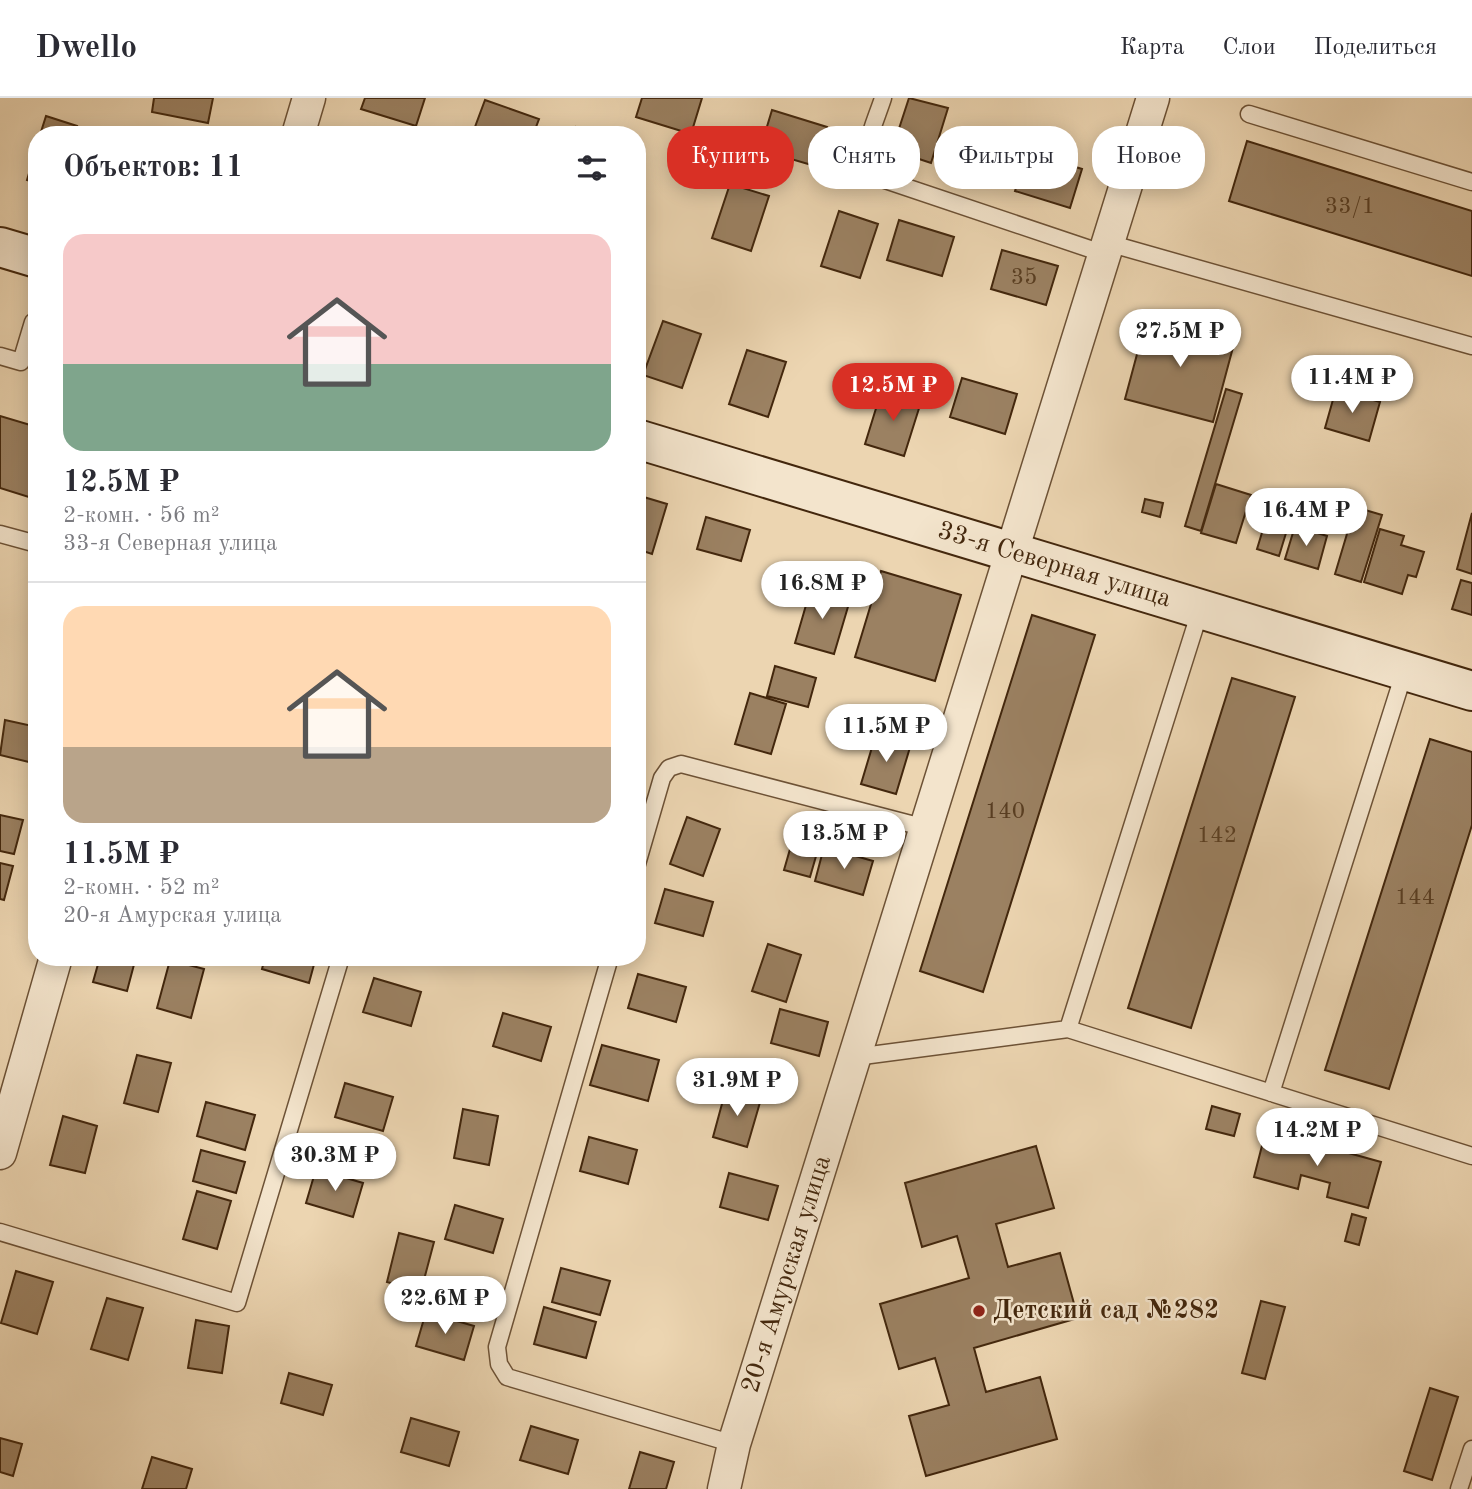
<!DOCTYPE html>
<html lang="ru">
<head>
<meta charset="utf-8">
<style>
  body { margin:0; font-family:"Old Standard TT",serif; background:#f2f2f3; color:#2b2b33; height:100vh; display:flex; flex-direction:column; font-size:26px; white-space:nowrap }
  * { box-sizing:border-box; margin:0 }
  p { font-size:23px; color:#7c7c81 }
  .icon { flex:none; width:38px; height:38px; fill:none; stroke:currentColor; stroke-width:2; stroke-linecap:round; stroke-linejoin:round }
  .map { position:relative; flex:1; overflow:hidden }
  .side { position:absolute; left:28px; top:28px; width:618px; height:840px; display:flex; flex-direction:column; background:#fff; border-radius:28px; box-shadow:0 4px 18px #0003 }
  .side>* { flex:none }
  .guide { position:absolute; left:667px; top:28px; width:665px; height:63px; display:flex; gap:14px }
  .price { position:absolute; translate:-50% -60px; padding:0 16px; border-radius:24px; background:#fff; color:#222; font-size:23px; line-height:46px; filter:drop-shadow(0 2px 4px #0008) }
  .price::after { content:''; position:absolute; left:50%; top:42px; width:21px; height:16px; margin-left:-10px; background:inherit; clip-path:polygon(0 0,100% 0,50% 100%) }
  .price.current { background:#d93025; color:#fff }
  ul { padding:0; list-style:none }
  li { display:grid; align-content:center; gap:14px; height:371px; padding:0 35px }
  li+li { border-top:2px solid #e1e1e2 }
  li span { display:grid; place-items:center; height:217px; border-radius:21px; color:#555 }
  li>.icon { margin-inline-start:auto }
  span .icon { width:126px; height:126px; fill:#fffc; stroke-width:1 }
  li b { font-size:30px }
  h2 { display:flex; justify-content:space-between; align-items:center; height:84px; padding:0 35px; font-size:30px }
  .chip { padding:0 24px; border-radius:28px; background:#fff; box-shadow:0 4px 18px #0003; font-size:24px; line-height:63px }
  .chip.current { background:#d93025; color:#fff }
  header { display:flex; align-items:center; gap:42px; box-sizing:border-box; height:98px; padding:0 35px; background:#fff; border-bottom:2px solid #e1e1e2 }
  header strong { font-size:33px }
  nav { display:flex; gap:38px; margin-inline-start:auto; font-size:24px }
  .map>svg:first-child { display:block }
  .building { fill:#9b8162; stroke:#43270d; stroke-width:2 }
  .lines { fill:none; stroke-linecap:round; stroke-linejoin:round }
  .lane-casing { stroke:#6d5236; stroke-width:19 }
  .street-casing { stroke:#6d5236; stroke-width:35 }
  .secondary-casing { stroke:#43270d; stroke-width:42 }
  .lane { stroke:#f3e4cc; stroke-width:16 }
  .street { stroke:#f3e4cc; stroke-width:32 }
  .secondary { stroke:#f3e4cc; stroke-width:38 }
  .poi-dot { fill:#8f2418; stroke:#f3e4cc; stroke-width:2.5 }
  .labels { text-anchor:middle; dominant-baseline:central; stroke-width:5; stroke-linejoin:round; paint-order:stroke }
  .number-label { font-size:23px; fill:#593e22 }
  .street-label { font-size:26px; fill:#43270d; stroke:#f3e4cc }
  .poi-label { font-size:26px; font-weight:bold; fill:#43270d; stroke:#f3e4cc; text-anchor:start }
</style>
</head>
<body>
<header>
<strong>Dwello</strong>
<nav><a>Карта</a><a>Слои</a><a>Поделиться</a></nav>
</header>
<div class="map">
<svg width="1472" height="1391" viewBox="0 0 1472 1391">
  <rect width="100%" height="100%" fill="#ecd5b1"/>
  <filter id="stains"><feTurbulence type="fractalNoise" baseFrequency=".00286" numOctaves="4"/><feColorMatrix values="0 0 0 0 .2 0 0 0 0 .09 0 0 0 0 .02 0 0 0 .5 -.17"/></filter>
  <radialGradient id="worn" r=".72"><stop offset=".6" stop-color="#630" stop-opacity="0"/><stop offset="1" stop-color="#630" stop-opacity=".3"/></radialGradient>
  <path class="building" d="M154,0h59l-5,25 -56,-11z
    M365,0h60l-9,28 -55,-17z
    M642,0h60l-11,36 -55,-17z
    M909,0l39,10 -17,55 -39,-13z
    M485,2l54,19 -6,16h-61z
    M772,12l55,17 -12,39 -55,-16z
    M46,18l31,10 -3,9h-34z
    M576,29l21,8h-24z
    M1247,43l225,70v65l-243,-75z
    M37,48v37l-10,-3z
    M1027,54l55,17 -12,39 -55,-17z
    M730,86l39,12 -18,55 -39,-13z
    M839,113l39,13 -18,54 -39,-12z
    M899,122l55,17 -12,39 -55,-16z
    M1002,152l56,16 -12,39 -55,-16z
    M1147,219l88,23 -22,82 -88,-23z
    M663,223l38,13 -19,54 -39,-13z
    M747,252l39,12 -18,55 -39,-13z
    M962,280l55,16 -12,40 -55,-17z
    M882,291l39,13 -17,54 -39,-12z
    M1226,291l16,5 -41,137 -16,-5z
    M1336,291l44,13 -11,39 -44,-13z
    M0,318l37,11v54l-5,17 -32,-10z
    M1216,386l35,11 -15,48 -35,-10z
    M637,397l30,9 -15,50 -15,-5z
    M1145,401l18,4 -3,14 -18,-5z
    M1355,409l27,8 -21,67 -26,-8z
    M1268,415l22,7 -11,36 -22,-7z
    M1472,415v61l-15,-5z
    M706,419l44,13 -9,31 -44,-12z
    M1295,428l32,10 -9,33 -33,-10z
    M1380,431l24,7 -3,9 23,7 -8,25 -8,-2 -6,19 -38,-12z
    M881,473l80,24 -26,86 -80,-24z
    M1461,482l11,3v32l-20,-6z
    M811,490l39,12 -16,54 -39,-11z
    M1032,517l63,20 -112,357 -63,-21z
    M775,568l41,12 -8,29 -41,-11z
    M1232,580l63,19 -104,331 -63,-20z
    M750,595l36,11 -15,50 -36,-10z
    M5,622l32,7v37l-37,-9z
    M876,636l35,10 -15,50 -35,-10z
    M1430,641l42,13v73l-83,264 -64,-19z
    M0,717l23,5 -9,34 -14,-3z
    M687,719l33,12 -17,47 -33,-12z
    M799,720l26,7 -15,52 -26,-7z
    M824,749l49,14 -10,34 -48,-14z
    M0,765l13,3 -9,34 -4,-1z
    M665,791l48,13 -10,34 -48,-13z
    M768,846l33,11 -15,47 -34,-11z
    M100,859h36l-9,34 -34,-9z
    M265,859h51l-7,26 -47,-14z
    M170,862l34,9 -13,49 -34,-10z
    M638,876l48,13 -10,35 -48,-14z
    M374,880l47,14 -10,34 -48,-14z
    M780,911l48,13 -9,34 -48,-13z
    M503,915l48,14 -10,34 -48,-15z
    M602,947l57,15 -11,41 -58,-16z
    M137,957l34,8 -13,49 -34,-9z
    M345,985l48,14 -10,34 -48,-14z
    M726,991l35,10 -14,48 -34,-10z
    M206,1004l49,13 -10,35 -48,-14z
    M1212,1008l28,8 -6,22 -28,-7z
    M463,1011l35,7 -9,49 -35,-7z
    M63,1018l34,10 -12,47 -35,-8z
    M1266,1032l115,32 -13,46 -41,-11 3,-14 -29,-8 -3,14 -44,-12z
    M589,1039l48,13 -9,34 -48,-13z
    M1036,1048l18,62 -58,16 12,43 52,-14 18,65 -104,30 12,44 54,-15 17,62 -131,37 -17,-60 40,-11 -14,-47 -36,11 -19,-65 89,-26 -12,-42 -35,11 -17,-64z
    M201,1052l44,12 -9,31 -43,-12z
    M316,1071l47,14 -10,34 -47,-14z
    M729,1075l49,13 -10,34 -48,-13z
    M197,1093l34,10 -14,48 -34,-10z
    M455,1107l48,14 -10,34 -48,-14z
    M1352,1116l14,4 -7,27 -14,-4z
    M399,1135l35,9 -13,49 -34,-9z
    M561,1170l49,13 -10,34 -48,-13z
    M16,1173l37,11 -16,52 -36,-11z
    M107,1200l36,10 -15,52 -37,-11z
    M1261,1203l24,6 -20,72 -23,-6z
    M544,1209l52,15 -10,36 -52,-14z
    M426,1214l48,14 -10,34 -48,-14z
    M196,1222l33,6 -7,47 -34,-5z
    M289,1275l43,12 -9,30 -42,-12z
    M1430,1290l28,9 -26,83 -28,-9z
    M411,1320l48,14 -10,34 -48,-14z
    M531,1328l47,14 -10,34 -48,-14z
    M0,1340l22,6 -9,32 -13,-4z
    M640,1354l34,10 -8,27h-37z
    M152,1359l40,12 -6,20h-44z"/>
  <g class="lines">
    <defs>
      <path id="lane" d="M883,0c-7,23 -26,58 -10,78l232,78
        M1249,16l223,68
        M1108,145l364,103
        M0,258l21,6 12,-40 4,1
        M0,436l37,10
        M637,766l25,-86 7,-10 12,-4 245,64
        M610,859l-113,390 2,17 8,13 227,67
        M1068,931l133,-421
        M855,959l213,-28 404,127
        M1271,995l134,-423
        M0,1134l237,71 104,-346
        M1459,1391l13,-40"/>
      <g id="street">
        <path d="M298,37l11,-37"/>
        <path d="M0,1055l56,-196"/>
        <path id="s1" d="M724,1391l10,-45 419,-1346"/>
      </g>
      <g id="secondary">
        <path d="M0,149l37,11"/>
        <path id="s2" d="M637,341l835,252"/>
      </g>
    </defs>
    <use href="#lane" class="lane-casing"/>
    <use href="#street" class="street-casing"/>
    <use href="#secondary" class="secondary-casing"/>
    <use href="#lane" class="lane"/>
    <use href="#street" class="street"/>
    <use href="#secondary" class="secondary"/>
  </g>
  <circle class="poi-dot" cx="979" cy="1213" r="7"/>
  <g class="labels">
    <g class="number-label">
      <text x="1350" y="108">33/1</text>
      <text x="1024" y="179">35</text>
      <text x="1005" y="713">140</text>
      <text x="1217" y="737">142</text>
      <text x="1415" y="799">144</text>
    </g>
    <g class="street-label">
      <text stroke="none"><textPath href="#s2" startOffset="436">33-я Северная улица</textPath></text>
      <text stroke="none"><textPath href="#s1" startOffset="224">20-я Амурская улица</textPath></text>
    </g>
    <g class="poi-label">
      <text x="993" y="1213">Детский сад №282</text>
    </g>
  </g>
  <rect width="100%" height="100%" filter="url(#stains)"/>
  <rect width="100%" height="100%" fill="url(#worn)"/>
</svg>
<b class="price" style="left:1180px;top:271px">27.5M ₽</b>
<b class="price" style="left:1352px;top:317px">11.4M ₽</b>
<b class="price current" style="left:893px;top:325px">12.5M ₽</b>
<b class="price" style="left:1306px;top:450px">16.4M ₽</b>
<b class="price" style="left:822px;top:523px">16.8M ₽</b>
<b class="price" style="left:886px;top:666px">11.5M ₽</b>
<b class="price" style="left:844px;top:773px">13.5M ₽</b>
<b class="price" style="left:737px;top:1020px">31.9M ₽</b>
<b class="price" style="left:1317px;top:1070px">14.2M ₽</b>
<b class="price" style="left:335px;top:1095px">30.3M ₽</b>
<b class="price" style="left:445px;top:1238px">22.6M ₽</b>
<div class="guide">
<a class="chip current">Купить</a>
<a class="chip">Снять</a>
<a class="chip">Фильтры</a>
<a class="chip">Новое</a>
</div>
<section class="side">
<h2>Объектов: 11<svg class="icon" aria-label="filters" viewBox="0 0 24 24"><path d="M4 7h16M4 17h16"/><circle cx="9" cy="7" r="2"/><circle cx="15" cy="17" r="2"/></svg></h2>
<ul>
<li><span style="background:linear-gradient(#f6c9c9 60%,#7fa58c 0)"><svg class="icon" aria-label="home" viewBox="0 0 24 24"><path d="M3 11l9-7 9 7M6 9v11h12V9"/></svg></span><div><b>12.5M ₽</b><p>2-комн. · 56 m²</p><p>33-я Северная улица</p></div></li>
<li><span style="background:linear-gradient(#ffd9b3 65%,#b9a48a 0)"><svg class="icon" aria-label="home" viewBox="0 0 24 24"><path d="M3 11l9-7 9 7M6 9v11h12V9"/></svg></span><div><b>11.5M ₽</b><p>2-комн. · 52 m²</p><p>20-я Амурская улица</p></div></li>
</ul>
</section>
</div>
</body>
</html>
